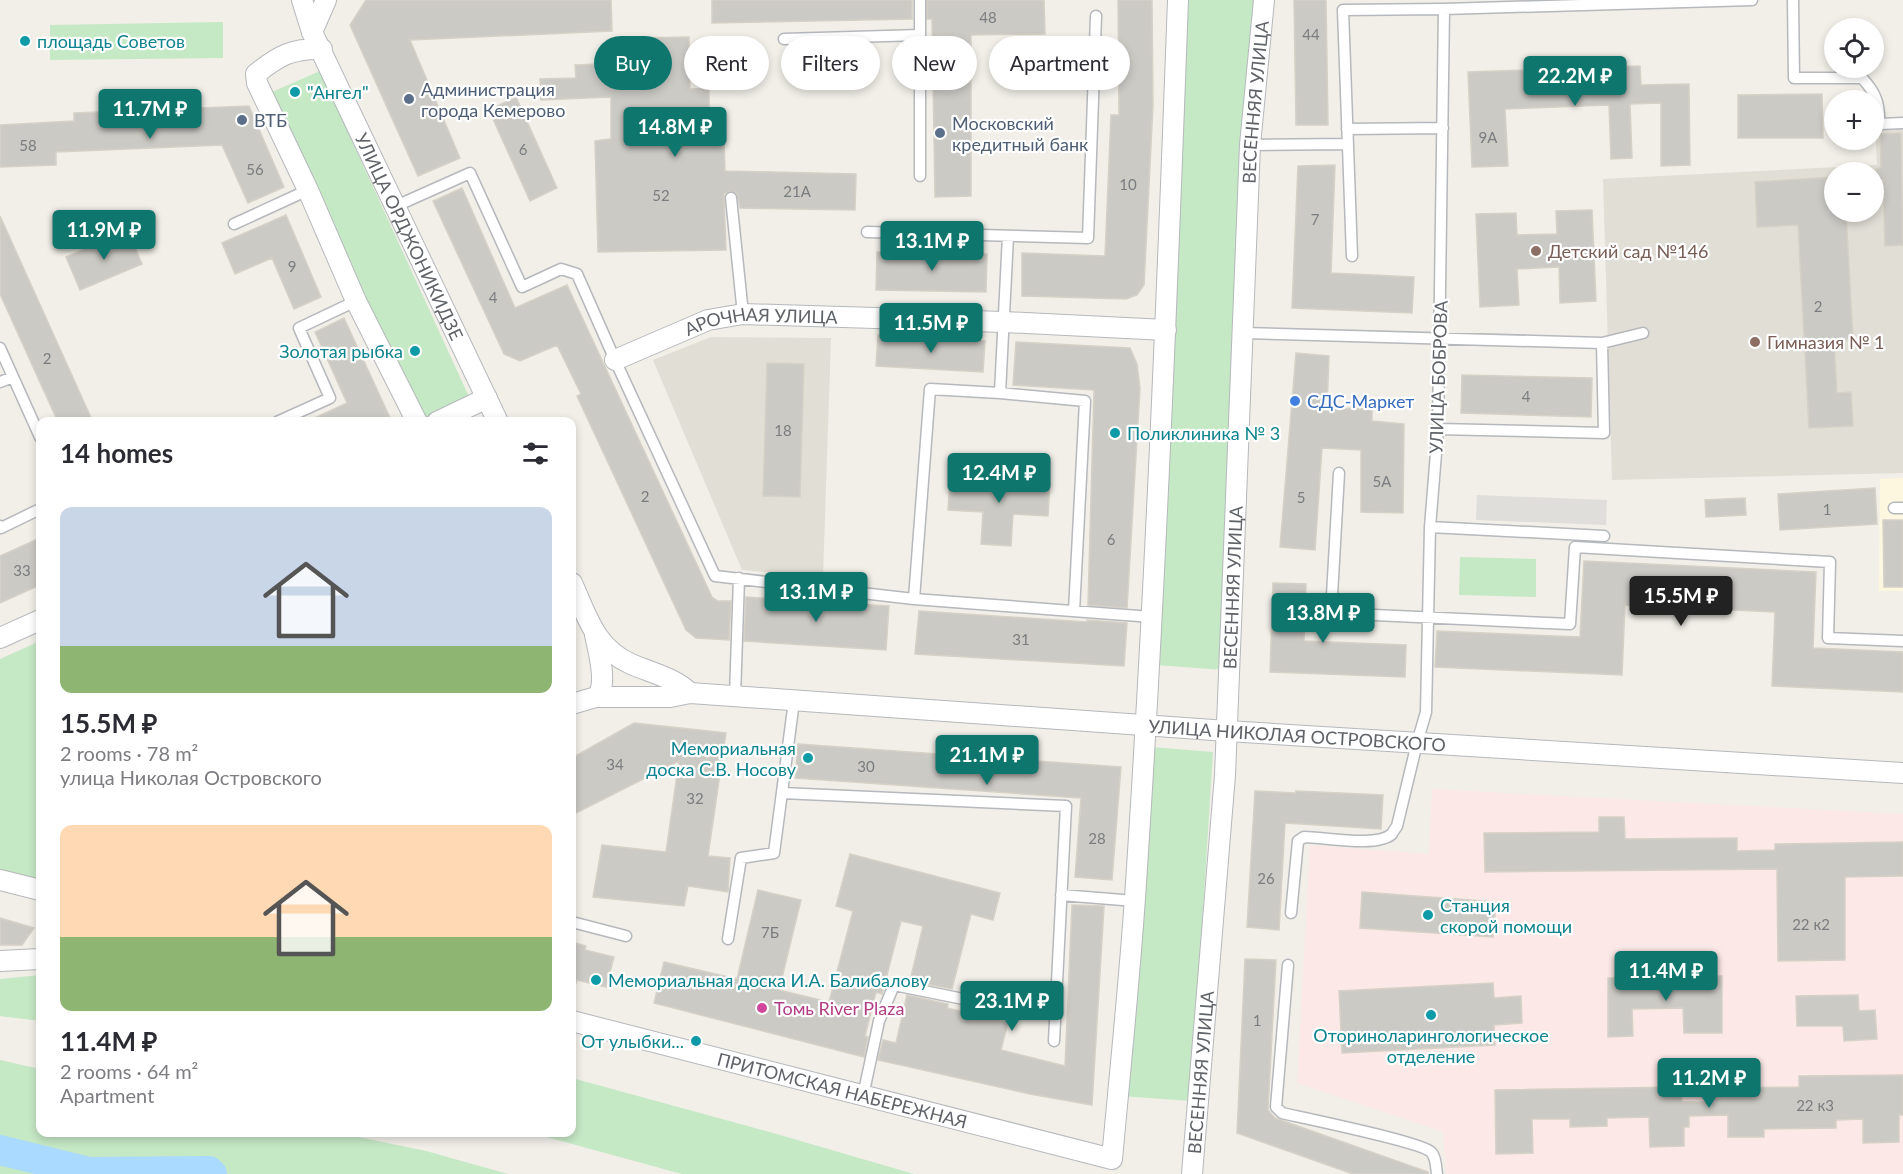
<!DOCTYPE html>
<html lang="en">
<head>
<meta charset="utf-8">
<style>
  body { margin:0; font-family:Lato,sans-serif; background:#f7f7f7; color:#2b2b33; height:100vh; display:flex; flex-direction:column; font-size:22px; white-space:nowrap }
  * { box-sizing:border-box; margin:0 }
  p { font-size:20px; color:#7c7c81 }
  .icon { flex:none; width:33px; height:33px; fill:none; stroke:currentColor; stroke-width:2; stroke-linecap:round; stroke-linejoin:round }
  .map { position:relative; flex:1; overflow:hidden }
  .sheet { position:absolute; left:36px; top:417px; width:540px; height:720px; display:flex; flex-direction:column; background:#fff; border-radius:12px; box-shadow:0 3px 9px #0003 }
  .sheet>* { flex:none }
  .top-card { position:absolute; left:594px; top:36px; width:570px; height:54px; display:flex; gap:12px }
  .controls { position:absolute; left:1824px; top:18px; display:grid; gap:12px }
  .controls a { display:grid; place-items:center; width:60px; height:60px; border-radius:50%; background:#fff; box-shadow:0 3px 9px #0003; font-size:30px }
  .price { position:absolute; translate:-50% -51px; padding:0 14px; border-radius:6px; background:#0f766e; color:#fff; font-size:20px; line-height:39px; filter:drop-shadow(0 2px 3px #0008) }
  .price::after { content:''; position:absolute; left:50%; top:36px; width:18px; height:14px; margin-left:-9px; background:inherit; clip-path:polygon(0 0,100% 0,50% 100%) }
  .price.selected { background:#222; color:#fff }
  ul { padding:0; list-style:none }
  li { display:grid; align-content:center; gap:12px; height:318px; padding:0 24px }
  li span { display:grid; place-items:center; height:186px; border-radius:12px; color:#555 }
  li>.icon { margin-inline-start:auto }
  span .icon { width:108px; height:108px; fill:#fffc; stroke-width:1 }
  li b { font-size:26px }
  h2 { display:flex; justify-content:space-between; align-items:center; height:72px; padding:0 24px; font-size:26px }
  .pill { padding:0 21px; border-radius:27px; background:#fff; box-shadow:0 3px 9px #0003; font-size:21px; line-height:54px }
  .pill.selected { background:#0f766e; color:#fff }
  .map>svg:first-child { display:block }
  .commercial { fill:#fef7e0 }
  .industrial { fill:#e0deda }
  .education { fill:#e1ded6; fill-rule:evenodd }
  .medical { fill:#fce8e6 }
  .green { fill:#c5e8c5 }
  .lines { fill:none; stroke-linecap:round; stroke-linejoin:round }
  .river { stroke:#aadaff; stroke-width:30 }
  .building { fill:#cccac5; stroke:#d6d1c6; stroke-width:1.5 }
  .service-casing { stroke:#b5b8bc; stroke-width:13 }
  .minor-casing { stroke:#b5b8bc; stroke-width:22 }
  .service { stroke:#fff; stroke-width:10 }
  .minor { stroke:#fff; stroke-width:20 }
  .culture-dot { fill:#0f9aa8; stroke:#fff; stroke-width:2 }
  .service-dot { fill:#5c6f8a; stroke:#fff; stroke-width:2 }
  .education-dot { fill:#8d6e63; stroke:#fff; stroke-width:2 }
  .shop-dot { fill:#3f7fe0; stroke:#fff; stroke-width:2 }
  .hotel-dot { fill:#d1479c; stroke:#fff; stroke-width:2 }
  .labels { text-anchor:middle; dominant-baseline:central; stroke-width:4.5; stroke-linejoin:round; paint-order:stroke }
  .number-label { font-size:15px; fill:#7a7d7f }
  .culture-label { font-size:18px; fill:#0d838f; stroke:#fff; text-anchor:start }
  .service-label { font-size:18px; fill:#4e5e75; stroke:#fff; text-anchor:start }
  .street-label { font-size:18px; fill:#5f6368; stroke:#fff }
  .education-label { font-size:18px; fill:#785e54; stroke:#fff; text-anchor:start }
  .shop-label { font-size:18px; fill:#366cbe; stroke:#fff; text-anchor:start }
  .hotel-label { font-size:18px; fill:#b23c85; stroke:#fff; text-anchor:start }
</style>
</head>
<body>
<div class="map">
<svg width="1903" height="1174" viewBox="0 0 1903 1174">
  <rect width="100%" height="100%" fill="#f1efe8"/>
  <path class="commercial" d="M1903,478v113h-24l1,-112z"/>
  <path class="industrial" d="M1477,495l130,5 -1,25 -130,-5z"/>
  <path class="education" d="M1903,126v347l-291,7 -9,-301 274,-14 -2,-37zM1834,172h40v40h-40z
    M711,337l120,1 -8,239 -81,-7 -89,-210z"/>
  <path class="medical" d="M1432,789l471,25v360h-457l-3,-42 -146,-49 13,-238 119,9z"/>
  <path class="green" d="M1187,0h68l-31,670 -68,-5z
    M223,22v36l-173,2v-35z
    M320,71l150,328 -49,22 -149,-329z
    M1460,557l76,2v38l-77,-2z
    M40,641v240l-40,-10v-212z
    M1139,746l74,6 -22,349 -70,-5z
    M40,975v46l-40,-5v-37z
    M0,1060l40,9v63l299,1 87,18 82,23h-508z
    M572,1078l208,57 134,39h-232l-150,-41 40,-1z"/>
  <g class="lines">
    <path class="river" d="M0,1150l89,22 120,-1 3,3"/>
  </g>
  <path class="building" d="M366,0h245l1,31 -202,9 50,118 -42,18 -68,-151z
    M712,0h200v19l-200,4z
    M927,0h117l1,34 -74,1v161l-36,1 -3,-178h-5z
    M1118,0h34l1,105 -9,180 -7,10 -11,4 -104,-3v-43l83,3 6,-141h8z
    M1294,0h32l2,125h-32z
    M689,37l1,52 19,-1v53l15,-1 1,31 131,3 -1,36 -115,-2 -3,-14 -7,-3 -6,3v4l2,52 -128,2 -3,-111 16,-2v-42l-70,3 -1,-21 36,-1 -1,-13 24,-1v5l33,-2v-29z
    M1640,66l1,19 48,-1 1,81 -29,1v-63l-31,1 2,54 -21,1 -2,-54 -104,4 3,57 -36,1 -4,-95z
    M1822,94l1,44h-85v-43z
    M516,97l41,91 -27,13 -41,-91z
    M249,106l35,81 -36,16 -26,-58 -166,7v13l-56,2v-42l74,-4v-8z
    M1901,133l2,112 -18,1 -2,-66 -9,4v-14l7,-3 -1,-33z
    M1335,165l-4,108 83,4 -2,36 -120,-5 6,-142z
    M1834,177v35h12l7,127 -19,2 3,52 14,-1 2,34 -44,2 -11,-203 -41,2 -2,-45z
    M462,188l53,120 52,-23 145,312 6,4h13l-2,39 -33,-2 -10,-8 -109,-234 4,-2 -24,-49 -37,16 -16,-7 -71,-153z
    M1592,210l4,91 -36,2 -1,-36 -42,2 2,36 -39,2 -4,-93 40,-1 1,22 40,-1 -1,-23z
    M286,215l35,82 -27,12 -22,-51 -37,16 -13,-31z
    M0,216l93,206h-35l-58,-128z
    M128,231l14,33 -62,26 -14,-33z
    M877,252l110,2 -1,38 -110,-2z
    M344,318l48,104h-86l41,-19 -32,-71z
    M878,335l107,6 -2,31 -107,-6z
    M1016,342l114,6 7,16 3,24 -13,220 -39,-3 6,-215 -81,-5z
    M1296,353l33,3 -2,52 45,1v12l32,3 -1,89 -42,-1v-62l-39,-2 -7,102 -35,-3z
    M767,363l37,1 -4,133 -37,-1z
    M1462,375l130,3 -1,39 -130,-4z
    M950,477l100,5 -2,34 -35,-2 -2,32 -30,-2 2,-32 -35,-2z
    M1875,488l2,36 -97,6 -2,-36z
    M1745,498l1,17 -40,2 -1,-17z
    M1883,520h20v67h-19z
    M40,538v47l-40,18v-47z
    M1584,561l232,11 -3,76 90,4v40l-131,-6 3,-74 -150,-7 -3,70 -187,-8 2,-36 143,6z
    M1273,583l33,1 -2,57 102,4 -1,32 -135,-5z
    M746,597l143,9 -3,44 -142,-9z
    M919,611l168,11v-2l40,3 -3,43 -209,-12z
    M634,723l92,10 -18,123 22,2 -2,34 -40,-6 -4,20 -91,-9 9,-52 64,7 13,-91 -107,54v-57z
    M798,744l323,23 -9,113 -37,-3 6,-79 -286,-20z
    M1255,791l41,2v-2l87,4 -2,34 -96,-6 -6,107 -32,-3z
    M1599,817h25l1,22 112,-1v13l38,-1v-6l128,-2v34l-58,1v83l-67,1 -1,-92 -292,3 -1,-39 115,-1z
    M850,854l150,39 -7,27 -22,-6 -19,75 -42,-8 13,-55 -22,-5 -19,73 -6,-2 -11,44 3,1 -4,20 -210,-54 10,-41 73,17 21,-89 43,10 -22,90 50,12 24,-91 -17,-5z
    M1362,892l134,10 -3,35 -133,-9z
    M1072,905l32,1 -12,199 -62,-11 -152,-34 5,-20 13,3 11,-48 41,9 -1,4 61,14 -7,28 64,16z
    M0,918l34,10 -12,17h-22z
    M572,942l14,4 -1,4 29,7 -8,30 -29,-7 -1,3h-4z
    M1245,959l31,1 -8,150 7,8 153,54v2h-75l-116,-41z
    M1722,976v57h-38l-1,-25 -51,1 1,27 -25,1v-59z
    M1493,983l1,15 27,-2 1,27 -28,2 1,20 -153,8 -3,-62z
    M1858,995l1,16 16,-1 2,29 -33,2 -1,-15h-46l-1,-30z
    M1903,1075v40h-4v27l-36,1v-24l-27,1v8l-72,1v8h-36v-22l-39,1v11h-5v19l-34,1 -1,-30 -42,1v8l-37,1v-8h-38l1,34 -37,1 -1,-64 186,-3 1,15h31v-14l86,-1v-11z"/>
  <g class="lines">
    <defs>
      <path id="service" d="M1793,0l1,78h68c14,15 18,26 17,46l24,-1
        M784,39l136,-4
        M1347,129l96,-1
        M1250,145l98,-1
        M920,176v-176
        M731,198l12,116
        M396,206l74,-33 52,114 39,-18 16,5 38,86 100,216 199,23 238,18
        M234,224l74,-34
        M867,232l221,6 8,-222
        M1008,236l-8,157 85,8 -11,210
        M1352,256l-9,-246 101,-1 308,-9
        M1244,333l358,10 41,-10
        M0,348l40,89
        M0,382l13,-5
        M277,422l53,-24 -31,-70 57,-27
        M1438,429l166,4 -2,-90
        M1339,473l-8,140 239,11 5,-77 255,15 -2,76 75,3
        M1894,508h9
        M0,526l1,2 39,-19
        M1430,527l174,9
        M914,599l16,-210 70,4
        M735,696l4,-118
        M782,793l284,13 -12,235
        M1061,895l74,6
        M1291,913l7,-72 6,-4c21,0 72,11 88,-3 0,-1 5,-8 5,-8l20,-83 9,-31 4,-185 8,-98 6,-420
        M572,922l54,14
        M728,939l13,-81 33,-5 20,-152
        M1288,965l-12,142 6,6c22,5 139,29 149,39 5,5 5,15 6,22
        M863,1096l16,-75 15,-36 99,20"/>
      <g id="minor">
        <path id="s1" d="M302,0l10,32 186,390"/>
        <path d="M312,32l14,-32"/>
        <path d="M322,49c-30,-1 -44,7 -66,25l1,9 51,107 48,111 61,121"/>
        <path id="s2" d="M615,360l93,-40 35,-6 261,8 162,8"/>
        <path d="M437,422l50,-24"/>
        <path d="M572,583c15,33 23,65 59,81 21,9 42,13 59,29"/>
        <path d="M595,635c3,16 14,50 1,62"/>
        <path d="M0,638l40,-18"/>
        <path id="s3" d="M572,704l24,-7h74l20,-4 537,38 676,42"/>
        <path d="M0,880l40,10"/>
        <path d="M0,961l40,-2"/>
        <path id="s4" d="M572,1021l540,138c8,-87 17,-174 23,-261 20,-299 32,-599 43,-898"/>
        <path id="s5" d="M1192,1174l33,-399 25,-630 14,-145"/>
      </g>
    </defs>
    <use href="#service" class="service-casing"/>
    <use href="#minor" class="minor-casing"/>
    <use href="#service" class="service"/>
    <use href="#minor" class="minor"/>
  </g>
  <g class="culture-dot">
    <circle cx="25" cy="41" r="6"/>
    <circle cx="295" cy="92" r="6"/>
    <circle cx="415" cy="351" r="6"/>
    <circle cx="1115" cy="433" r="6"/>
    <circle cx="808" cy="758" r="6"/>
    <circle cx="1428" cy="915" r="6"/>
    <circle cx="596" cy="980" r="6"/>
    <circle cx="1431" cy="1015" r="6"/>
    <circle cx="696" cy="1041" r="6"/>
  </g>
  <g class="service-dot">
    <circle cx="409" cy="99" r="6"/>
    <circle cx="242" cy="120" r="6"/>
    <circle cx="940" cy="133" r="6"/>
  </g>
  <g class="education-dot">
    <circle cx="1536" cy="251" r="6"/>
    <circle cx="1755" cy="342" r="6"/>
  </g>
  <circle class="shop-dot" cx="1295" cy="401" r="6"/>
  <circle class="hotel-dot" cx="762" cy="1008" r="6"/>
  <g class="labels">
    <g class="number-label">
      <text x="988" y="17">48</text>
      <text x="1311" y="34">44</text>
      <text x="1488" y="137">9А</text>
      <text x="28" y="145">58</text>
      <text x="523" y="149">6</text>
      <text x="255" y="169">56</text>
      <text x="1128" y="184">10</text>
      <text x="797" y="191">21А</text>
      <text x="661" y="195">52</text>
      <text x="1315" y="219">7</text>
      <text x="292" y="266">9</text>
      <text x="493" y="297">4</text>
      <text x="1818" y="306">2</text>
      <text x="47" y="358">2</text>
      <text x="1526" y="396">4</text>
      <text x="783" y="430">18</text>
      <text x="1382" y="481">5А</text>
      <text x="645" y="496">2</text>
      <text x="1301" y="497">5</text>
      <text x="1827" y="509">1</text>
      <text x="1111" y="539">6</text>
      <text x="22" y="570">33</text>
      <text x="1021" y="639">31</text>
      <text x="615" y="764">34</text>
      <text x="866" y="766">30</text>
      <text x="695" y="798">32</text>
      <text x="1097" y="838">28</text>
      <text x="1266" y="878">26</text>
      <text x="1811" y="924">22 к2</text>
      <text x="770" y="932">7Б</text>
      <text x="1257" y="1020">1</text>
      <text x="1815" y="1105">22 к3</text>
    </g>
    <g class="culture-label">
      <text x="37" y="41">площадь Советов</text>
      <text x="307" y="92">"Ангел"</text>
      <text x="403" y="351" text-anchor="end">Золотая рыбка</text>
      <text x="1127" y="433">Поликлиника № 3</text>
      <text x="796" y="748" text-anchor="end">Мемориальная<tspan x="796" dy="21">доска С.В. Носову</tspan></text>
      <text x="1440" y="905">Станция<tspan x="1440" dy="21">скорой помощи</tspan></text>
      <text x="608" y="980">Мемориальная доска И.А. Балибалову</text>
      <text x="1431" y="1035" text-anchor="middle">Оториноларингологическое<tspan x="1431" dy="21">отделение</tspan></text>
      <text x="684" y="1041" text-anchor="end">От улыбки...</text>
    </g>
    <g class="service-label">
      <text x="421" y="89">Администрация<tspan x="421" dy="21">города Кемерово</tspan></text>
      <text x="254" y="120">ВТБ</text>
      <text x="952" y="123">Московский<tspan x="952" dy="21">кредитный банк</tspan></text>
    </g>
    <g class="street-label">
      <text stroke="none"><textPath href="#s5" startOffset="1074">ВЕСЕННЯЯ УЛИЦА</textPath></text>
      <text stroke="none"><textPath href="#s1" startOffset="260">УЛИЦА ОРДЖОНИКИДЗЕ</textPath></text>
      <text stroke="none"><textPath href="#s2" startOffset="154">АРОЧНАЯ УЛИЦА</textPath></text>
      <text transform="translate(1438 377) rotate(-88)">УЛИЦА БОБРОВА</text>
      <text stroke="none"><textPath href="#s5" startOffset="588">ВЕСЕННЯЯ УЛИЦА</textPath></text>
      <text stroke="none"><textPath href="#s3" startOffset="728">УЛИЦА НИКОЛАЯ ОСТРОВСКОГО</textPath></text>
      <text stroke="none"><textPath href="#s5" startOffset="102">ВЕСЕННЯЯ УЛИЦА</textPath></text>
      <text stroke="none"><textPath href="#s4" startOffset="279">ПРИТОМСКАЯ НАБЕРЕЖНАЯ</textPath></text>
    </g>
    <g class="education-label">
      <text x="1548" y="251">Детский сад №146</text>
      <text x="1767" y="342">Гимназия № 1</text>
    </g>
    <g class="shop-label">
      <text x="1307" y="401">СДС-Маркет</text>
    </g>
    <g class="hotel-label">
      <text x="774" y="1008">Томь River Plaza</text>
    </g>
  </g>
</svg>
<div class="controls">
<a><svg class="icon" aria-label="locate" viewBox="0 0 24 24"><circle cx="12" cy="12" r="6"/><path d="M12 2v4M12 18v4M2 12h4M18 12h4"/></svg></a>
<a>+</a>
<a>−</a>
</div>
<b class="price" style="left:1575px;top:107px">22.2M ₽</b>
<b class="price" style="left:150px;top:140px">11.7M ₽</b>
<b class="price" style="left:675px;top:158px">14.8M ₽</b>
<b class="price" style="left:104px;top:261px">11.9M ₽</b>
<b class="price" style="left:932px;top:272px">13.1M ₽</b>
<b class="price" style="left:931px;top:354px">11.5M ₽</b>
<b class="price" style="left:999px;top:504px">12.4M ₽</b>
<b class="price" style="left:816px;top:623px">13.1M ₽</b>
<b class="price selected" style="left:1681px;top:627px">15.5M ₽</b>
<b class="price" style="left:1323px;top:644px">13.8M ₽</b>
<b class="price" style="left:987px;top:786px">21.1M ₽</b>
<b class="price" style="left:1666px;top:1002px">11.4M ₽</b>
<b class="price" style="left:1012px;top:1032px">23.1M ₽</b>
<b class="price" style="left:1709px;top:1109px">11.2M ₽</b>
<div class="top-card">
<a class="pill selected">Buy</a>
<a class="pill">Rent</a>
<a class="pill">Filters</a>
<a class="pill">New</a>
<a class="pill">Apartment</a>
</div>
<section class="sheet">
<h2>14 homes<svg class="icon" aria-label="filters" viewBox="0 0 24 24"><path d="M4 7h16M4 17h16"/><circle cx="9" cy="7" r="2"/><circle cx="15" cy="17" r="2"/></svg></h2>
<ul>
<li><span style="background:linear-gradient(#c9d6e8 75%,#8fb573 0)"><svg class="icon" aria-label="home" viewBox="0 0 24 24"><path d="M3 11l9-7 9 7M6 9v11h12V9"/></svg></span><div><b>15.5M ₽</b><p>2 rooms · 78 m²</p><p>улица Николая Островского</p></div></li>
<li><span style="background:linear-gradient(#ffd9b3 60%,#8fb573 0)"><svg class="icon" aria-label="home" viewBox="0 0 24 24"><path d="M3 11l9-7 9 7M6 9v11h12V9"/></svg></span><div><b>11.4M ₽</b><p>2 rooms · 64 m²</p><p>Apartment</p></div></li>
</ul>
</section>
</div>
</body>
</html>
